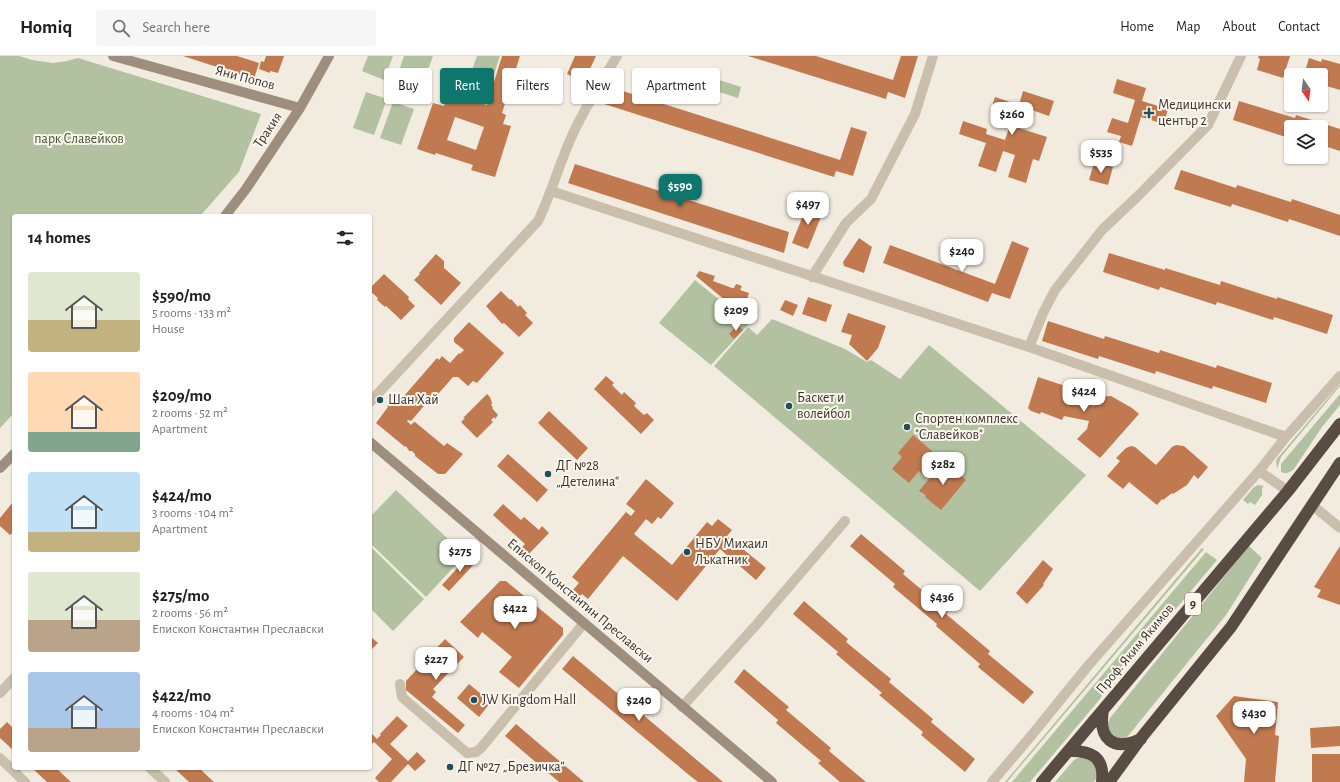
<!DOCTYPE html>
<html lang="en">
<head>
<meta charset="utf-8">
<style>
  body { margin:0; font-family:"Alegreya Sans",sans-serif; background:#f6f6f6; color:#202124; height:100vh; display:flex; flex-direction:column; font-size:15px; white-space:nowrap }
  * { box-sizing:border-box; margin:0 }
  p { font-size:13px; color:#757577 }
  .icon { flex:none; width:22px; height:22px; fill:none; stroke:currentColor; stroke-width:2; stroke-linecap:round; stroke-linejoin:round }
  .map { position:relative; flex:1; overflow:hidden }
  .details { position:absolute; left:12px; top:158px; width:360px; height:556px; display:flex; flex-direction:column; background:#fff; border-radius:4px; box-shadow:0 1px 3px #0004 }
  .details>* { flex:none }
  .top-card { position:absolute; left:384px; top:12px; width:380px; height:36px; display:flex; gap:8px }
  .needle { width:26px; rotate:166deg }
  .controls { position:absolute; left:1284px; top:12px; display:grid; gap:8px }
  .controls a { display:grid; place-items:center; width:44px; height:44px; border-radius:4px; background:#fff; box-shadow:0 1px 3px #0004; font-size:20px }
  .price { position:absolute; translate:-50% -34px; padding:0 9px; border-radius:8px; background:#fff; color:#222; font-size:13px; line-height:26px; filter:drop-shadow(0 1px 2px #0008) }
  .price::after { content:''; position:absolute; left:50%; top:24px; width:12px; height:9px; margin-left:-6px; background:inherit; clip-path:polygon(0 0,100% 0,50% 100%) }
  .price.selected { background:#0f766e; color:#fff }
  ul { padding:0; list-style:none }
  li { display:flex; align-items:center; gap:12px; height:100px; padding:0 16px }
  li span { display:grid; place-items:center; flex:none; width:112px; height:80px; border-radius:4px; color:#555 }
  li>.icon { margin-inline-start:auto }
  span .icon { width:48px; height:48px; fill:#fffc; stroke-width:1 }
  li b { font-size:17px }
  h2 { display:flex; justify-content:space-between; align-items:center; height:48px; padding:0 16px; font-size:17px }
  .tag { padding:0 14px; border-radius:4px; background:#fff; box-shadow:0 1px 3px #0004; font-size:14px; line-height:36px }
  .tag.selected { background:#0f766e; color:#fff }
  header { display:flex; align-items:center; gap:24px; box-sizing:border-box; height:56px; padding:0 20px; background:#fff; border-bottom:1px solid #e0e0e0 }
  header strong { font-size:19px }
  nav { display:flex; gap:22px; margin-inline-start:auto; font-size:14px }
  .search { width:280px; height:36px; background:#f6f6f6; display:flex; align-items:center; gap:10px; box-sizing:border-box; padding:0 14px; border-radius:4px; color:#757577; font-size:15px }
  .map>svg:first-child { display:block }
  .green { fill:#b2c1a0 }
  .building { fill:#c17a4f; fill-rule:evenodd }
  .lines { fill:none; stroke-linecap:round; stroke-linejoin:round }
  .street { stroke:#cabeac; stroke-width:10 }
  .secondary { stroke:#9e8e7d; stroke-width:10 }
  .highway { stroke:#594c42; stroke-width:12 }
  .poi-dot { fill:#214e59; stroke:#faf6ed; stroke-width:1.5 }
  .labels { text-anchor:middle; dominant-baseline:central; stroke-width:4; stroke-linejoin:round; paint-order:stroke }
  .shield { fill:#faf6ed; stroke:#736c65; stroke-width:1 }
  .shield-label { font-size:13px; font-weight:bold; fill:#39312b }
  .street-label { font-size:14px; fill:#39312b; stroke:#faf6ed }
  .poi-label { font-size:14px; fill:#39312b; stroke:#faf6ed; text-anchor:start }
  .park-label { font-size:14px; fill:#43562f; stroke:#faf6ed }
</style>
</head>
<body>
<header>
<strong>Homiq</strong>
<div class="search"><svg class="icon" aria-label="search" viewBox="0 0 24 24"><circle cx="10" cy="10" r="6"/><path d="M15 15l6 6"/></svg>Search here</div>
<nav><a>Home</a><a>Map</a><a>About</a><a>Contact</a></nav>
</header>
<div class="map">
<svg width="1340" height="726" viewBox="0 0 1340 726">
  <rect width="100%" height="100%" fill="#f2ece0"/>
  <path class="green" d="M0,0h19l13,4 21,3 14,-2 11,-3 183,56 -22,58 -39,44h-186v197l-14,15z
    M368,0h25l-9,24 -22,-9z
    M404,0h29l-13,36 -25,-9z
    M477,0h23l-11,33 -21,-8z
    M719,24l22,7 -3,11 -22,-7z
    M366,36l21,7 -13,36 -21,-7z
    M393,46l21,7 -13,36 -21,-7z
    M695,224l54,44 -38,41 -52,-42z
    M772,263l73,30 22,13 4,-2 29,19 29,-34 157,130 -106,116 -266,-225 34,-39 9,8z
    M1340,328v2l-59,71 -4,12 -1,-9z
    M1340,338v11l-18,22 -28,42c-5,4 -7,5 -13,3v-8z
    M1258,429l6,1 -2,2v7l-7,10 -5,-3 -2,2 -5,-4 11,-13z
    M396,434l69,65 -39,42 -56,-54v-26z
    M370,490l54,53 -31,32 -23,-23z
    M1249,490l13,12 -36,57 -98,121 -6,3 -11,-3 -4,-11 3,-7z
    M1202,492l2,1 -197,233h-2z
    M1206,496l11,8 -43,51 -24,21 -37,45 -13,22 -70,83h-18z
    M1082,700l12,4 4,17 -4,5h-39l19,-22z"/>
  <path class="building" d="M183,0h54l22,7 -5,16z
    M266,0h18l-6,17 -8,-2v2l-11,-4 2,-8 3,1z
    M502,0h18l-18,57 4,2 -3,9 8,2 -16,51 -24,-7 2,-5 -37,-12 -1,2 -18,-6 16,-46 11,3 4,-14 39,13zM455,61l29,10 -8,23 -29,-10z
    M575,0h21l-12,26 -17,-8z
    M748,0h68l77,24 8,-24h17l-13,42 -17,-6 -2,7z
    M1259,0h31l-7,22 -26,-8 3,-11 -2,-1z
    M1309,2l12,4 1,-3 18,5v26l-17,-5 -2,5v-15h-17z
    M1117,23l29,9 -4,13 26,8 -4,15 -23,-7 -9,29 -13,-4 2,-6 -14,-4 5,-14 16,5 7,-23 -22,-7z
    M607,30l233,74 11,-33 16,5 -14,44 -17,-5 -2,6 -233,-74z
    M1023,35l31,10 -5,15 -23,-8 -7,20 28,9 -8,24 -6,-2 -7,24 -18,-6 7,-22 -12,-4 -7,21 -18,-6 8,-23 -27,-9 4,-13 24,8 -1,5 19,6 7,-21 -22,-7 5,-15 24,8z
    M1239,45l56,17 1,-3 44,14v22l-19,-6v-18h-30v8l-2,3 -56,-18z
    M1094,107l19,4 -5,18 -19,-5z
    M575,108l214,68 -5,21 -216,-70z
    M1181,114l55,18 1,-3 54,17 1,-3 48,16v21l-51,-17 -1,3 -56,-18 -1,3 -57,-18z
    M808,147l16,6 -16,40 -16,-6z
    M859,182l13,9 -8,26 -20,-7 -1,-4z
    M1012,185l17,7 -19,51 -18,-6 -4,9 -105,-39 7,-18 105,39z
    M1109,197l56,17v-2l55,17 1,-4 56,18v-2l56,18 -6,19 -53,-17 -1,3 -56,-18 -1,3 -56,-18 -1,3 -56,-18z
    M436,198l8,7v7l17,15 -20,22 -27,-25 6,-6 -1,-1z
    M699,215l16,5 -2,5 19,7h2l2,-4 6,2 -2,4 9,3 -2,6 2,1 -5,16 -48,-40z
    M384,218l25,23 -1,2 7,7 -14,14 -15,-14 -1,1 -8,-7 1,-2 -8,-7v-3z
    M501,235l9,9 1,-1 7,8 2,-2 7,8 -2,2 8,8 -14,14 -15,-14 -2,1 -16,-18z
    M808,241l24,8 -6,17 -24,-8z
    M785,244l13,5 -5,11 -13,-6z
    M752,251l6,6 -8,9 -6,-6z
    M848,257l38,13 -8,22 -11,13 -18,-17 3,-9 -11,-3z
    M1048,265l56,18 1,-3 54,17 1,-3 56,18 1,-3 55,18 -6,20 -53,-17 -1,3 -56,-18 -1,3 -56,-18 -1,3 -56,-18z
    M469,266l35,31 -27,30 -4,-2 -5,5 -10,-9h-5l-22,25 -2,-2 -18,21 -3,-1 -1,1 4,4 3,-3h1l29,24 3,-3 16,11 -18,20h-7l-23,-18v-2l-3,-3h-3l-3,-5 -1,1 -29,-24 12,-16 -1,-1 6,-5 4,3 40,-46 2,2 3,-4 8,7 9,-10 1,1 4,-4 -10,-8v-4z
    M738,269l5,5 -9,9 -5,-5z
    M606,320l8,7 -2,2 10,10 2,-3 12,11 -2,3 10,9 3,-2 7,7 -13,14 -47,-45z
    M1038,321l52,17 -2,7 6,5 3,-9 14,-1 21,12 7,6 -39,44 -23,-19 10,-10 2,-8 -25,-5 -2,4 -21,-8 -1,2 -9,-3 -3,-3z
    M487,338l3,3 2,6 -1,2 2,2 -1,1 6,7 -3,4 -1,-2 -3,3 2,2 -16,16 -16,-16 4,-4h-2z
    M549,355l39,37 -11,12 -39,-37z
    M913,379l27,23 -16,18 -5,-5 -10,12 -17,-14 10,-12 -4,-4z
    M1176,389l8,1 24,21 -10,12 -4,-4 -7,10 -14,9 -1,-1 -9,7 -1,-1 -5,6 -28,-23 -6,7 -16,-13 13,-15 -4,-3 10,-10 5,-2 4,1 21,18 16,-18z
    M508,398l40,36 -11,12 -40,-36z
    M943,406l7,6 1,-2 15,14 -25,30 -16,-13 1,-1 -2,-2 -5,-3z
    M646,423l28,24 -13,16 -3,-2 -6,7 -6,-5 -12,15 38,31 35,-43 5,4 6,-7 14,11 -5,6 39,32 -10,12 -36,-31 -43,52 -54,-45 -35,43 -6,-5 -3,3 -7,-6 7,-8 -7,-6 54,-65 5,4 4,-5 -9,-7z
    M13,446l1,32 -1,-2 -3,3 -10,-9v-8z
    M503,448l18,16 3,-3 15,13 3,-4 7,7 -22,23 -7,-7 5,-5 -32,-29z
    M861,478l44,37 -2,3 45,38 -2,2 44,37 -2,3 46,38 -11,12 -45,-37 2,-3 -44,-38 1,-2 -44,-37 2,-3 -45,-38z
    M1340,490v59l-23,-8 4,-7 -7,-3z
    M470,498l7,7 -28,30 -7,-6z
    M1043,504l10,9 -10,15 1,1 -17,19 -11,-11z
    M500,525h6l57,47v7l-44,53 -20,-16 13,-15 -30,-25 -4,6 -18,-16z
    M804,545l44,38 -2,3 45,37 -2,3 44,37 -2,3 44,37 -10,13 -44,-37 2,-3 -44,-37 3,-2 -46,-39 2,-2 -45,-38z
    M370,580l8,7 -8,8z
    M445,583l19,18 -31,32 3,3 -4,5 33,28 -7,8 -52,-43v-9z
    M573,600l150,126h-25l-9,-7 -127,-106z
    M744,613l45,38 -3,3 45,38 -2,3 37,31h-26l-22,-19 3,-2 -45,-38 2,-3 -44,-38z
    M469,628l22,18 -12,15 -22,-19z
    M1234,640l44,6 -3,33 4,1 -4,46h-31l2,-23 -30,-43z
    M397,660l11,10 -18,18 18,17 9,-9 9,9 -11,10 -7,-7 -17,18h-12l-4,-4 17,-19 -18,-17 -4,4v-14l7,7 4,-4 -1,-1z
    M7,666l7,7v22l-14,-13v-9z
    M516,668l68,58h-25l-54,-46z
    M1340,670v20l-29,2 -1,-20z
    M1312,698h28v28h-28z
    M32,712h24l15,14h-24z
    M174,712h25l15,14h-25z"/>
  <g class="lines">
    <path class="street" d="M551,135l478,156 257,90
      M812,221l34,-54 25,-24 44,-85 18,-58
      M1029,291l14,-34 12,-23 47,-60 37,-35 69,-70 33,-69
      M370,346l168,-181c13,-27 21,-56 33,-83 12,-28 30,-55 46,-82
      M1259,415l29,20
      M1312,449l28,23
      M400,628l2,13 65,56 9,-1 5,-4 103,-125
      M0,637l14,-15
      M682,651l75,-83 88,-103
      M0,702l25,24
      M150,712l15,14
      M992,726l39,-46 56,-69 172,-196 27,-34 54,-61"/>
    <path class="secondary" d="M113,0l187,52
      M225,160l21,-27 54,-81 29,-52
      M370,386l402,340
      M0,412l14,-14"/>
    <path class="highway" d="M1103,654c-5,29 10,42 38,29
      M1068,695c23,-1 37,6 34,31
      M1042,726l246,-291 52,-67
      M1109,726l32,-44 90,-111 109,-164"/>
  </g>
  <g class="poi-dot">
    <path d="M1147 51h4v4h4v4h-4v4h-4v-4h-4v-4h4z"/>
    <circle cx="380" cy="344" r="4"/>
    <circle cx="789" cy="350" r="4"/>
    <circle cx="907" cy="371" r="4"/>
    <circle cx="548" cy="418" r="4"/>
    <circle cx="687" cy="496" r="4"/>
    <circle cx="474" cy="644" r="4"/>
    <circle cx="450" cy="711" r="4"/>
  </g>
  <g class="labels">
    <rect class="shield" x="1185" y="537" width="16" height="22" rx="3"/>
    <g class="shield-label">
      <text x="1193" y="548">9</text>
    </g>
    <g class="street-label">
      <text transform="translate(245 22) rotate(15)">Яни Попов</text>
      <text transform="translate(268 74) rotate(-56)">Тракия</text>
      <text transform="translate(580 545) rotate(40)">Епископ Константин Преславски</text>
      <text transform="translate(1135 593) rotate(-50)">Проф. Яким Якимов</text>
    </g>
    <g class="poi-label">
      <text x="1158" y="49">Медицински<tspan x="1158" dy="16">център 2</tspan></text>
      <text x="797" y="342">Баскет и<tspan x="797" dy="16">волейбол</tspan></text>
      <text x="388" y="344">Шан Хай</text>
      <text x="915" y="363">Спортен комплекс<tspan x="915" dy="16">"Славейков"</tspan></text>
      <text x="556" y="410">ДГ №28<tspan x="556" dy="16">„Детелина“</tspan></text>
      <text x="695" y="488">НБУ Михаил<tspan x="695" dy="16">Лъкатник</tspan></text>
      <text x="482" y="644">JW Kingdom Hall</text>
      <text x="458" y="711">ДГ №27 „Брезичка“</text>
    </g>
    <g class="park-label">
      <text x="79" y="83">парк Славейков</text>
    </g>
  </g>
</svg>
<div class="controls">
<a><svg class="needle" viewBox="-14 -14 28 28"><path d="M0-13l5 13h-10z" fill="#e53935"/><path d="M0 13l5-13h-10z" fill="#757577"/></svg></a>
<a><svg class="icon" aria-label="layers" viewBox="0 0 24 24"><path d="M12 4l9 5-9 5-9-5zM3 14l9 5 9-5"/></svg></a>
</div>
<b class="price" style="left:1012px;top:80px">$260</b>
<b class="price" style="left:1101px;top:118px">$535</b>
<b class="price selected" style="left:680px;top:152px">$590</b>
<b class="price" style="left:808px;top:170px">$497</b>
<b class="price" style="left:962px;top:217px">$240</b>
<b class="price" style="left:736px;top:276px">$209</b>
<b class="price" style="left:1084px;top:357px">$424</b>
<b class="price" style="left:943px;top:430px">$282</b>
<b class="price" style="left:460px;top:517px">$275</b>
<b class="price" style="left:942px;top:563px">$436</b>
<b class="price" style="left:515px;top:574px">$422</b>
<b class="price" style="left:436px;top:625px">$227</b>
<b class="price" style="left:639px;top:666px">$240</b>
<b class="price" style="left:1254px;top:679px">$430</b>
<div class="top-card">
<a class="tag">Buy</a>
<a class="tag selected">Rent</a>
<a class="tag">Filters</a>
<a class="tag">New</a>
<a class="tag">Apartment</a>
</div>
<section class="details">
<h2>14 homes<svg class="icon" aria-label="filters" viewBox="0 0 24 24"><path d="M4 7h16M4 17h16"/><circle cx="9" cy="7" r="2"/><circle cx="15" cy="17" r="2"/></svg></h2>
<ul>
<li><span style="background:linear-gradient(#dfe7d0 60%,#c2b280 0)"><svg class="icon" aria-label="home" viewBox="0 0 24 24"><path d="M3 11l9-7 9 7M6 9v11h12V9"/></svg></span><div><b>$590/mo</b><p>5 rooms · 133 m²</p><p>House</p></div></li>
<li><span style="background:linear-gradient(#ffd9b3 75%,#7fa58c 0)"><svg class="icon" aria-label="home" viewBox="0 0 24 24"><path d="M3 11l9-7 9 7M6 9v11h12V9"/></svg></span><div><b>$209/mo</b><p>2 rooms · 52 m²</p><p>Apartment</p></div></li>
<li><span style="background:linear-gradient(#bfe0f5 75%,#c2b280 0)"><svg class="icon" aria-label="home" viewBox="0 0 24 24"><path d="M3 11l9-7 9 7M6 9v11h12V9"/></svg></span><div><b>$424/mo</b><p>3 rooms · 104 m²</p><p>Apartment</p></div></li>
<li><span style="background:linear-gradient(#dfe7d0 60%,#b9a48a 0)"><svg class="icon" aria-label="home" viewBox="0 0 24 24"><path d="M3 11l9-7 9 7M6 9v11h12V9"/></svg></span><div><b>$275/mo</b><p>2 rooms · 56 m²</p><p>Епископ Константин Преславски</p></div></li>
<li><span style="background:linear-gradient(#a9c7e8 70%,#b9a48a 0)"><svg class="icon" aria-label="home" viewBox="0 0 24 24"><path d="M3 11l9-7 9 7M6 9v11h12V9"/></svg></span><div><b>$422/mo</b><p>4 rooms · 104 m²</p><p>Епископ Константин Преславски</p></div></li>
</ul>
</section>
</div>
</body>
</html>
